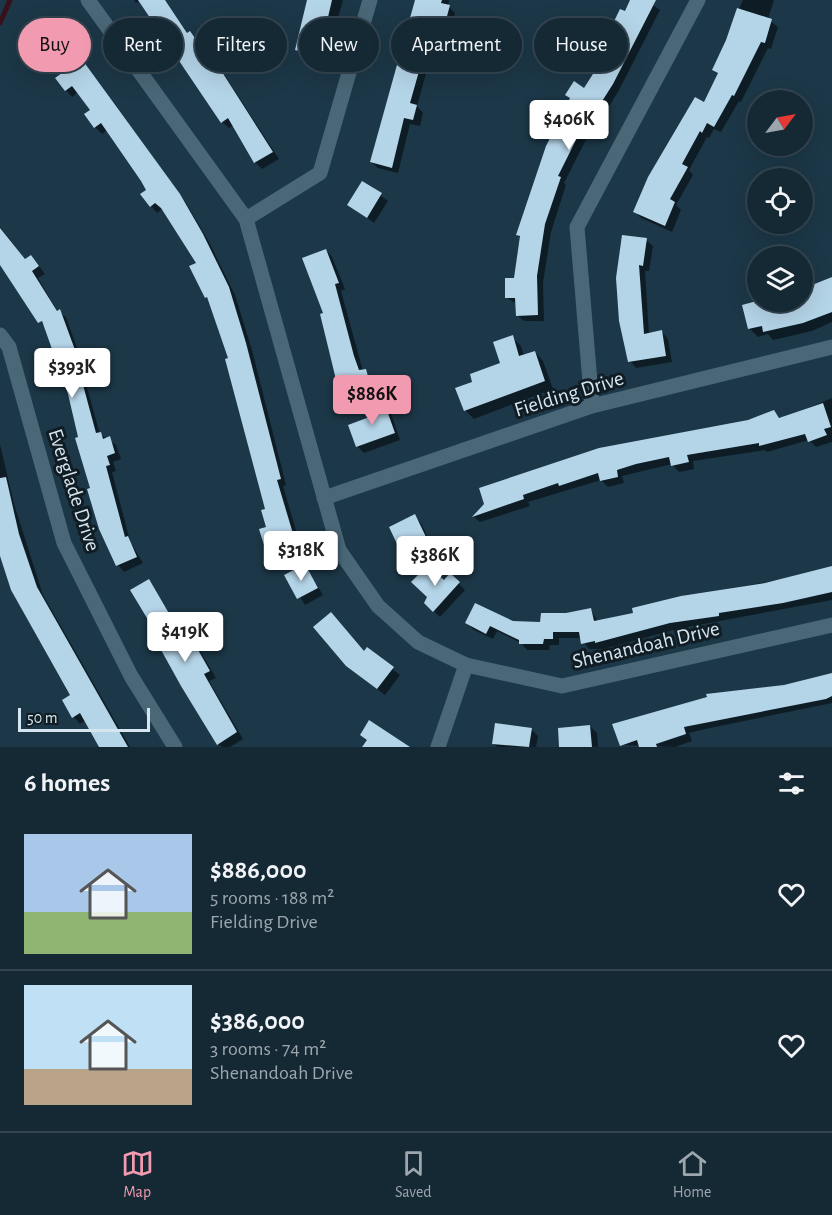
<!DOCTYPE html>
<html lang="en">
<head>
<meta charset="utf-8">
<style>
  body { margin:0; font-family:"Alegreya Sans",sans-serif; background:#223541; color:#f1f3f6; height:100vh; display:flex; flex-direction:column; font-size:22px; white-space:nowrap }
  * { box-sizing:border-box; margin:0 }
  p { font-size:20px; color:#9da6ad }
  .icon { flex:none; width:33px; height:33px; fill:none; stroke:currentColor; stroke-width:2; stroke-linecap:round; stroke-linejoin:round }
  .map { position:relative; height:747px; overflow:hidden }
  .sheet { display:flex; flex-direction:column; background:#152935; flex:1 }
  .sheet>* { flex:none }
  .top-card { position:absolute; left:18px; top:18px; width:796px; height:54px; display:flex; gap:12px }
  .needle { width:39px; rotate:58deg }
  .buttons { position:absolute; left:747px; top:90px; display:grid; gap:12px }
  .buttons a { display:grid; place-items:center; width:66px; height:66px; border-radius:50%; background:#152935; box-shadow:0 6px 24px #0002,0 0 0 2px #344550; font-size:30px }
  .scale { position:absolute; left:18px; bottom:15px; width:132px; box-sizing:border-box; padding-left:6px; border:3px solid #d6e6f0; border-top:0; font-size:16px; line-height:21px; white-space:nowrap; color:#d6e6f0; -webkit-text-stroke:4px #111d24; paint-order:stroke }
  .price { position:absolute; translate:-50% -51px; padding:0 14px; border-radius:6px; background:#fff; color:#222; font-size:20px; line-height:39px; filter:drop-shadow(0 2px 3px #0008) }
  .price::after { content:''; position:absolute; left:50%; top:36px; width:18px; height:14px; margin-left:-9px; background:inherit; clip-path:polygon(0 0,100% 0,50% 100%) }
  .price.on { background:#f29aaf; color:#111 }
  ul { padding:0; list-style:none }
  li { display:flex; align-items:center; gap:18px; height:150px; padding:0 24px }
  li+li { border-top:2px solid #344550 }
  li span { display:grid; place-items:center; flex:none; width:168px; height:120px; border-radius:0px; color:#555 }
  li>.icon { margin-inline-start:auto }
  span .icon { width:72px; height:72px; fill:#fffc; stroke-width:1 }
  li b { font-size:26px }
  h2 { display:flex; justify-content:space-between; align-items:center; height:72px; padding:0 24px; font-size:26px }
  .pill { padding:0 21px; border-radius:27px; background:#152935; box-shadow:0 6px 24px #0002,0 0 0 2px #344550; font-size:21px; line-height:54px }
  .pill.on { background:#f29aaf; color:#111 }
  .tabs { display:flex; justify-content:space-around; align-items:center; height:84px; border-top:2px solid #344550; background:#152935; font-size:16px; color:#9da6ad }
  .tabs a { display:grid; justify-items:center; gap:3px }
  .tabs .on { color:#f29aaf }
  .map>svg:first-child { display:block }
  .shadow { fill:#0007 }
  .lines { fill:none; stroke-linecap:round; stroke-linejoin:round }
  .stream { stroke:#37111c; stroke-width:5 }
  .building { fill:#b4d4e7 }
  .minor { stroke:#4a6778; stroke-width:15 }
  .labels { text-anchor:middle; dominant-baseline:central; stroke-width:6; stroke-linejoin:round; paint-order:stroke }
  .street-label { font-size:21px; fill:#d6e6f0; stroke:#111d24 }
</style>
</head>
<body>
<div class="map">
<svg width="832" height="747" viewBox="0 0 832 747">
  <rect width="100%" height="100%" fill="#1c3747"/>
  <path class="shadow" d="M134,0h31l23,34 12,11 10,-7 6,6 13,19 -9,5 59,91 -17,10 -7,-7 -21,-37 -5,3 -7,-6 -82,-122 -4,3z
    M311,0h32l-17,61 -22,-5 -7,-6z
    M416,0h33l-1,6 7,7 -3,12 -9,-2 -3,12 -3,-1 -20,72 6,7 -3,13 -10,-2 -12,49 -20,-5 -7,-6z
    M632,0h14l14,10 -41,80 -19,32 -4,-2 -32,63 2,2 -15,47 -8,51 1,38h-20l-7,-6v-11l-10,-6 8,-19 6,-41 -3,-3 66,-145 17,-26 -4,-4z
    M743,0h31l-6,19 10,8 -7,22 -3,-1 -27,54 -2,-1 -18,31 -7,-3 -5,9 -2,-1 -18,33 4,5 -17,30 5,5 -9,22 -31,-14 -6,-6 69,-108 14,-30 -5,-5z
    M79,55l107,148 23,39 26,53 17,55 34,135 -3,1 14,48 -30,9v3l31,-9 1,6 -27,8 -7,-6 2,-35 -37,-151 -20,-58 -4,-4 -8,-34 -35,-55 -6,5 -6,-7 -3,-15 -41,-61 -5,4 -7,-7 -9,-12 6,-5 -14,-18 -6,5 -6,-7z
    M363,183l25,18 -14,22 -25,-18z
    M0,227l26,33 5,-4 14,18 -7,4 20,34 8,5 21,59 -3,1 16,57 16,11 5,14 -8,3 3,9 -4,1 18,69 13,22 -19,9 -6,-7 -18,-37 -31,-134 -23,-65 -46,-66z
    M646,240l7,6 -4,25h-4l4,63 13,-2 6,7 4,23 -36,6 -6,-7 -10,-40z
    M326,250l6,7 13,32 -4,2 22,80 9,6 4,17 -28,8 -6,-7 -17,-81z
    M832,277v45l-20,9 -39,9 -5,-6 -10,3 -8,-8 -7,-23 15,-4h44v-14l8,-3 2,2z
    M512,337l9,9 3,10 11,-4 8,9 10,28 -79,30 -9,-9 9,-27 28,-19z
    M832,398v44l-16,5 -7,-7 -42,12 -2,-2 -72,11 1,8 -15,3 -7,-8 -50,12 2,7 -16,4 -7,-7 -73,22 2,4 -50,16 -6,-5 12,-13 288,-92 7,7z
    M384,404l6,6 10,30 -36,13 -7,-7z
    M0,444l14,60 29,91 87,152h-29l-15,-27 -6,4 -6,-7 -10,-17 8,-4 -72,-144z
    M414,516l7,7 10,21 -20,10 -12,-9z
    M305,566l18,29 -18,10 -19,-30z
    M832,570v30l-155,29 -74,20h-14l-8,-11h-22v7h-9l-1,5h-22l-6,-7 -24,-12 -4,8 -19,-9 -7,-7h75l48,-13 8,11 36,-7 47,-16z
    M450,575l15,15 -25,27 -15,-14z
    M149,581l34,54 4,-2 6,6 23,39 -7,3 34,58 -13,8h-8l-4,-3z
    M367,649l33,26 -15,20 -30,-23z
    M832,675v28l-127,26 -16,4 3,8 -17,6 -54,-2z
    M590,726l7,7 1,14h-37z
    M531,729l7,7 -2,11h-39l-4,-4z"/>
  <g class="lines">
    <path class="stream" d="M0,23l10,-23"/>
  </g>
  <path class="building" d="M138,0h27l22,33 3,-2 9,13 11,-8 13,20 -8,5 58,91 -19,11 -26,-45 -7,5z
    M307,0h25l-13,56 -24,-6z
    M415,0h27l-1,3 9,2 -4,15 -9,-3 -3,12h-3l-21,74 7,2 -4,15 -9,-2 -12,50 -22,-6z
    M630,0h26l-43,84 -21,33 -3,-3 -31,62 3,1 -16,47 -8,52 1,39 -22,1 -1,-18h-10v-20h9l6,-42 -4,-1 30,-89 24,-48 -5,-3 9,-14 10,7 16,-25 -5,-3 25,-51 5,2z
    M737,8l35,11 -7,24 -4,-1 -27,54 -2,-1 -18,32 -7,-4 -5,10 -2,-2 -18,33 6,3 -18,32 5,3 -10,24 -32,-14 15,-35 47,-80 9,5 14,-29 -6,-3 14,-30z
    M73,47l107,147 23,40 26,53 17,56 35,136 -4,1 17,57 -30,8 -5,-16 7,-2 -5,-17 4,-1 -40,-150 3,-1 -21,-61 -2,1 -16,-32 7,-3 -35,-55 -6,-5 -5,4 -10,-13 6,-4 -5,-9 -40,-58 -7,5 -10,-14 6,-4 -18,-24 -7,5 -10,-13 7,-5 -8,-12z
    M362,181l20,12 -15,25 -20,-13z
    M0,228l25,31 6,-4 8,11 -7,5 25,40 3,-2 22,60 -3,1 17,63 5,-1 2,7 7,-3 5,17 -8,3 3,9 -4,1 19,71 3,-1 9,21 -21,9 -17,-37 -12,-40 3,-1 -15,-50 3,-1 -10,-43 -26,-73 -4,2 -38,-58z
    M622,235l25,3 -4,28 -4,-1 5,69 18,-4 4,26 -38,6 -9,-41 -3,-43z
    M326,249l13,34 -4,1 19,72 5,14 7,-1 5,18 -31,9 -20,-82 3,-1 -21,-55z
    M832,277v35l-29,11 -40,9 -1,-6 -14,3 -6,-24 11,-3h49v-13z
    M513,335l6,21 16,-5 10,30 -81,30 -9,-23 17,-6 -2,-8 30,-11 -7,-21z
    M384,402l11,31 -39,14 -8,-22 24,-9 -3,-9z
    M823,403l8,24 -7,2 3,6 -19,7 -3,-8 -46,12v-3l-72,12 2,7 -18,4 -2,-9 -33,7 -19,6 1,7 -18,4 -2,-8 -39,13 -1,-3 -35,12 1,4 -52,18 12,-13 -5,-16 120,-40 149,-28 26,-10 5,8z
    M6,477l13,57 18,53 91,160h-29l-19,-34 -8,5 -10,-18 8,-5 -59,-105 -11,-34v-78z
    M415,514l11,23 -23,12 -5,-3 -9,-19z
    M305,564l13,24 -21,11 -13,-24z
    M428,565l16,15 6,-7 10,9 -27,30 -9,-9 3,-6 -16,-15z
    M832,566v26l-49,11 -64,10v3l-49,7 -75,20v-2l-14,3 -2,-12h-26v7h-9l-1,5h-24v-4l-29,-14 -4,8 -21,-11 10,-20 38,18 27,1 1,-9h25l25,-5 3,13 39,-8 -1,-5 49,-12 84,-13z
    M149,579l32,55 6,-3 14,24 9,16 -6,3 33,58 -20,13 -36,-59 -31,-56 3,-2 -23,-38z
    M331,612l33,39 3,-4 27,20 -17,22 -31,-23 -33,-39z
    M832,673v23l-6,3 -142,28 2,7 -30,10 1,3h-18l-2,-7 -17,6 -8,-22 95,-27 -1,-3 78,-9z
    M369,720l41,27h-48l5,-7 -7,-5z
    M495,723l37,5 -3,19 -37,-3z
    M590,725l2,22h-33l-1,-19z"/>
  <g class="lines">
    <path class="minor" d="M88,0l158,219 93,331 39,56 40,36 48,23 96,21 270,-61
      M246,219l74,-46 50,-173
      M0,335l9,12 55,196 67,133 44,71
      M592,406l-15,-179 121,-227
      M324,498l268,-92 240,-59
      M438,747l28,-82"/>
  </g>
  <g class="labels">
    <g class="street-label">
      <text transform="translate(569 394) rotate(-17)">Fielding Drive</text>
      <text transform="translate(74 490) rotate(72)">Everglade Drive</text>
      <text transform="translate(646 645) rotate(-13)">Shenandoah Drive</text>
    </g>
  </g>
</svg>
<div class="buttons">
<a><svg class="needle" viewBox="-14 -14 28 28"><path d="M0-13l5 13h-10z" fill="#e53935"/><path d="M0 13l5-13h-10z" fill="#9da6ad"/></svg></a>
<a><svg class="icon" aria-label="locate" viewBox="0 0 24 24"><circle cx="12" cy="12" r="6"/><path d="M12 2v4M12 18v4M2 12h4M18 12h4"/></svg></a>
<a><svg class="icon" aria-label="layers" viewBox="0 0 24 24"><path d="M12 4l9 5-9 5-9-5zM3 14l9 5 9-5"/></svg></a>
</div>
<div class="scale">50 m</div>
<b class="price" style="left:569px;top:151px">$406K</b>
<b class="price" style="left:72px;top:399px">$393K</b>
<b class="price on" style="left:372px;top:426px">$886K</b>
<b class="price" style="left:301px;top:582px">$318K</b>
<b class="price" style="left:435px;top:587px">$386K</b>
<b class="price" style="left:185px;top:663px">$419K</b>
<div class="top-card">
<a class="pill on">Buy</a>
<a class="pill">Rent</a>
<a class="pill">Filters</a>
<a class="pill">New</a>
<a class="pill">Apartment</a>
<a class="pill">House</a>
</div>
</div>
<section class="sheet">
<h2>6 homes<svg class="icon" aria-label="filters" viewBox="0 0 24 24"><path d="M4 7h16M4 17h16"/><circle cx="9" cy="7" r="2"/><circle cx="15" cy="17" r="2"/></svg></h2>
<ul>
<li><span style="background:linear-gradient(#a9c7e8 65%,#8fb573 0)"><svg class="icon" aria-label="home" viewBox="0 0 24 24"><path d="M3 11l9-7 9 7M6 9v11h12V9"/></svg></span><div><b>$886,000</b><p>5 rooms · 188 m²</p><p>Fielding Drive</p></div><svg class="icon" aria-label="heart" viewBox="0 0 24 24"><path d="M12 20l-8-8c-3-5 5-10 8-4 3-6 11-1 8 4z"/></svg></li>
<li><span style="background:linear-gradient(#bfe0f5 70%,#b9a48a 0)"><svg class="icon" aria-label="home" viewBox="0 0 24 24"><path d="M3 11l9-7 9 7M6 9v11h12V9"/></svg></span><div><b>$386,000</b><p>3 rooms · 74 m²</p><p>Shenandoah Drive</p></div><svg class="icon" aria-label="heart" viewBox="0 0 24 24"><path d="M12 20l-8-8c-3-5 5-10 8-4 3-6 11-1 8 4z"/></svg></li>
</ul>
</section>
<nav class="tabs">
<a class="on"><svg class="icon" aria-label="map" viewBox="0 0 24 24"><path d="M3 6l6-2 6 2 6-2v14l-6 2-6-2-6 2zM9 4v14M15 6v14"/></svg>Map</a>
<a><svg class="icon" aria-label="saved" viewBox="0 0 24 24"><path d="M7 4h10v16l-5-4-5 4z"/></svg>Saved</a>
<a><svg class="icon" aria-label="home" viewBox="0 0 24 24"><path d="M3 11l9-7 9 7M6 9v11h12V9"/></svg>Home</a>
</nav>
</body>
</html>
